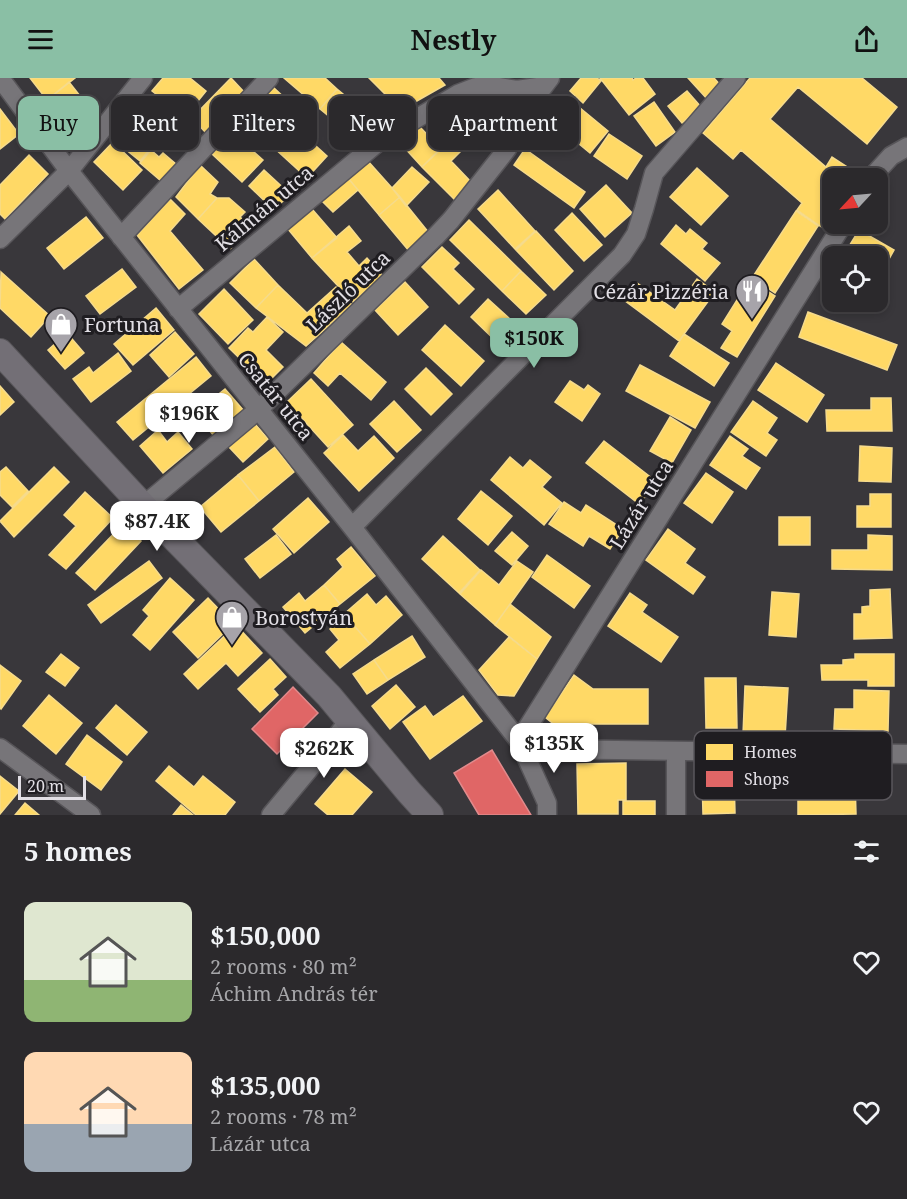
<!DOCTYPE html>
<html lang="en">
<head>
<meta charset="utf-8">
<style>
  body { margin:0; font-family:"Noto Serif",serif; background:#373538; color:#f1f3f6; height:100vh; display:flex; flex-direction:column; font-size:22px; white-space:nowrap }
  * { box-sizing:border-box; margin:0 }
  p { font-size:20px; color:#a6a6a9 }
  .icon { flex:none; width:33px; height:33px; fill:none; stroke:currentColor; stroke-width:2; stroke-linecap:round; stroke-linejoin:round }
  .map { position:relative; height:737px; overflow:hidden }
  .drawer { display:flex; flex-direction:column; background:#2b292c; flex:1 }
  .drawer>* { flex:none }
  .hud { position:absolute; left:18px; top:18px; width:600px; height:54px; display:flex; gap:12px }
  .needle { width:39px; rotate:244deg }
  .controls { position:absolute; left:822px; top:90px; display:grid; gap:12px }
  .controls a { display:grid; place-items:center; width:66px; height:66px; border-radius:12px; background:#2b292c; box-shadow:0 3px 9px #0003,0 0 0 2px #474548; font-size:30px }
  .scale { position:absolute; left:18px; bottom:15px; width:68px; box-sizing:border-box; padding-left:6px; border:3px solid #e2dfe5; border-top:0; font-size:16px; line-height:21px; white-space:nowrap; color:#e2dfe5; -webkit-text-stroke:4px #1f1d21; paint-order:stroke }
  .price { position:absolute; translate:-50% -51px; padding:0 14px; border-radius:12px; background:#fff; color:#222; font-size:20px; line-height:39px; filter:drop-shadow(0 2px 3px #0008) }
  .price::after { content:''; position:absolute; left:50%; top:36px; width:18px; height:14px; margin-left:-9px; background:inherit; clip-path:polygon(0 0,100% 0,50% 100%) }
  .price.selected { background:#8abfa5; color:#111 }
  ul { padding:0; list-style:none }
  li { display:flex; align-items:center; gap:18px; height:150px; padding:0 24px }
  li span { display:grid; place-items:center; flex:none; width:168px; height:120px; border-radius:12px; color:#555 }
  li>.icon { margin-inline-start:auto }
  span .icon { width:72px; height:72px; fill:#fffc; stroke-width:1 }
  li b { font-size:26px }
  h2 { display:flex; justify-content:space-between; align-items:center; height:72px; padding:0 24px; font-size:26px }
  .chip { padding:0 21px; border-radius:12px; background:#2b292c; box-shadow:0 3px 9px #0003,0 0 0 2px #474548; font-size:21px; line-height:54px }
  .chip.selected { background:#8abfa5; color:#111 }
  header { display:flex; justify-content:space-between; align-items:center; height:78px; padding:0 24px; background:#8abfa5; color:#111; font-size:27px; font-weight:700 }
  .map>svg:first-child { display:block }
  .homes { fill:#ffd966; stroke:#f6db8c; stroke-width:1.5 }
  .shops { fill:#e06666; stroke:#e18a8c; stroke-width:1.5 }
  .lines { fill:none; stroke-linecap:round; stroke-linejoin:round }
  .street-casing { stroke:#575559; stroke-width:21 }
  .secondary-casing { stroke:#575559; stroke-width:28 }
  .street { stroke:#777579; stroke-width:18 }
  .secondary { stroke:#736f76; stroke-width:26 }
  .labels { text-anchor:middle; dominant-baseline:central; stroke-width:6; stroke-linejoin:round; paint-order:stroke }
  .street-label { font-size:20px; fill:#e2dfe5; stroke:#1f1d21 }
  .poi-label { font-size:20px; fill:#e2dfe5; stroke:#1f1d21; text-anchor:start }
  .key { fill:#1f1d21; stroke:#5a575c; stroke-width:1.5 }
  .key-label { font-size:16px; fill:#e2dfe5 }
</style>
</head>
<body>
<header><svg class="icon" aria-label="menu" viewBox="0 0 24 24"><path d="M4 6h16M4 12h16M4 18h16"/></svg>Nestly<svg class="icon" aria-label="share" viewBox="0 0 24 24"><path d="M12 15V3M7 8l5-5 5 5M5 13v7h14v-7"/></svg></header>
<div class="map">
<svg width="907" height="737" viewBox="0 0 907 737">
  <rect width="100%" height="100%" fill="#39373b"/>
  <path class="homes" d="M30,0h45l-28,22z
    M163,0h27l16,13 -21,26 -33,-26z
    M231,0l14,15 -39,40 -14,-15z
    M284,0h41l12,11 -17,20z
    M369,0h70l6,7 -44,25z
    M581,0h16l4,3 -18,22 -13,-12z
    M600,0h32l1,2 3,-2h7l12,16 -26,21z
    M688,0h26l8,9 -14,13z
    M750,0h112l35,29 -30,37 -69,-57 -28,32 56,48 6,-10 26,17 -3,4h-23v35l-9,15 -26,-18 5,-7 -61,-53 -8,9 -30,-26z
    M69,4l26,33 -22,18 -26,-33z
    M273,9l30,28 -30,32 -29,-29z
    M337,11l40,33 -17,20 -40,-33z
    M687,13l14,16 -19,16 -14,-17z
    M483,15l14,15 -6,6 9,8 -16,18 -14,-13 -5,5 -9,-8 4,-5 -6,-6 17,-19 6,5z
    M568,20l40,33 -18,22 -40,-33z
    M654,24l21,30 -19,14 -22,-30z
    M0,31l19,25 -19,15z
    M135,39l24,21 -19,23 -25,-20z
    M293,47l34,31 -20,22 -34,-31z
    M420,49l21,22 -19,18 -20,-22z
    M609,56l33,22 -15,23 -33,-23z
    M454,57l11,12 -14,14 22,23 -17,17 -34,-34z
    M228,59l13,11 4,-4 18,16 -21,22 -30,-28z
    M113,64l29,28 -19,20 -29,-28z
    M525,71l60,43 -11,16 -60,-43z
    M151,72l8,7 4,-4 13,11 -15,17 -21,-18z
    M29,77l19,19 -43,45 -5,-5v-29z
    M367,82l33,37 -21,18 -31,-37z
    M200,87l18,17 -8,12 7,4 -19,21 -22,-22z
    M412,89l17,15 -23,24 -14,-18z
    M697,90l31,28 -27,29 -31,-28z
    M264,92l26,24 -16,16 -25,-24z
    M348,100l10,12 -25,22 -11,-11z
    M606,107l26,28 -27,24 -25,-28z
    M498,112l37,41 -20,18 -37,-40z
    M400,119l29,36 -20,18 -30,-36z
    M217,120h12l16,14 -5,5 10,9 -20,23 -32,-30z
    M170,121l15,15 -15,17 33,39 -24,19 -42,-54z
    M312,131l25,29 -25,20 -24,-29z
    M796,133l22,15 -43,67 -23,-15z
    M572,135l30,32 -18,16 -29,-31z
    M86,139l17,21 -39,31 -17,-21z
    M469,142l52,51 -19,20 -52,-51z
    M676,147l10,9 4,-5 17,14 -5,6 18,14 -15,18 -44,-37z
    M349,148l12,15 -14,11 12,14 8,-8 16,18 -30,26 -41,-44z
    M859,152l35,20 -16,29v-23h-35z
    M536,153l37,40 -19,19 -38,-40z
    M442,169l17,16 -6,6 21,20 -15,15 -37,-37z
    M254,181l24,26 -22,23 -26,-25z
    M122,191l14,18 -36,27 -14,-18z
    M521,193l25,24 -20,19 -24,-23z
    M1,194l49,44 -19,21 -31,-29z
    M697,201l18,13 -36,49 -55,-41 13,-17 38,27z
    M405,204l23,25 -30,28 -23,-25z
    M278,207l29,28 29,-26 16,18 -46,41 -50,-38z
    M758,207l17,11 -38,61 -16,-9 11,-17 -10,-7 15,-24 8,5z
    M224,211l29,31 -25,24 -29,-30z
    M488,221l34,31 -18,19 -33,-32z
    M156,230l18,22 -41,35 -19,-21z
    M808,234l89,33 -10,25 -88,-33z
    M267,239l16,15 -17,18 17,17 -17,17 -37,-36 19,-20 5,4z
    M445,247l39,36 -23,25 -39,-36z
    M175,254l19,22 -25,23 -19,-22z
    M67,255l17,20 -19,16 -17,-19z
    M684,256l45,29 -15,23 -44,-30z
    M341,264l45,40 -15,18 -31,-27 -12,13 -14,-13z
    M118,275l13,18 -40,31 -18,-23 16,-12 4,6z
    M196,279l15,19 -78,64 -16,-18z
    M776,285l48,32 -17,27 -49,-32z
    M640,287l70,37 -15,26 -69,-37z
    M426,290l26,26 -21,21 -26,-26z
    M311,301l42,46 -25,22 -41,-45z
    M570,303l14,9 4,-5 12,9 -18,27 -27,-19z
    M0,308l14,16 -14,13z
    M225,311l19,22 -30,25 -19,-23z
    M871,320h20l1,33h-65l-1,-21h45z
    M394,323l27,29 -24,22 -27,-28z
    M753,323l24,17 -10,15 10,7 -11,16 -35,-24z
    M670,339l21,13 -19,33 -22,-12z
    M255,346l13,15 -25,23 -14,-15z
    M158,352l9,12 11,-10 14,17 -29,24 -23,-27z
    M343,357l15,16 16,-15 20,22 -35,33 -35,-38z
    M730,358l18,13 -6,7 18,12 -14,21 -36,-24z
    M604,363l53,41 -18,22 -53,-41z
    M860,368l32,2 -1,34 -32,-1z
    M275,369l19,25 -35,29 -21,-26z
    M510,379l13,11 7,-8 21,17 -9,10 20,16 -18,22 -53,-45z
    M6,389l22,24 -16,16 -12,-12v-23z
    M54,389l15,15 -55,55 -14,-16z
    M706,395l27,19 -21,31 -28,-20z
    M238,397l21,26 -38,31 -21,-25z
    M481,413l31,25 -24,29 -30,-26z
    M85,414l28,26 -47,51 -17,-14 27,-29 -12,-11z
    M870,416h21v33h-34v-21h13z
    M308,420l21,24 -35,31 -21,-24z
    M564,424l17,11 5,-8 37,24 -13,20 -21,-13 -6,10 -34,-22z
    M779,439h31v28h-31z
    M123,446l18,17 -46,49 -19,-17z
    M668,451l27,20 -10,14 20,14 -12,17 -47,-34z
    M512,454l16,14 -16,19 -17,-14z
    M276,457l15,19 -31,24 -15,-19z
    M868,457l24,1v34l-60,-1v-19h36z
    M443,458l37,34 -21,23 -37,-34z
    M351,469l24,29 -35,28 -16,-19 19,-18 -6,-8z
    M547,477l43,31 -16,22 -42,-31z
    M149,483l13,17 -61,45 -13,-18z
    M517,483l16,11 -38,53 -35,-31 21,-24 18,15z
    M170,500l24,22 -44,50 -17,-15 16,-19 -6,-6z
    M324,507l16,19 -35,29 -22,-26 16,-14 6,8z
    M890,511l2,49 -38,1v-25h8v-7l8,-1v-16z
    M772,514l27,2 -3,43 -27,-2z
    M630,515l17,12 -5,7 36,25 -17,25 -53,-36z
    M367,516l9,11 10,-9 16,19 -32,29 -26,-30z
    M208,520l25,26 -35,34 -25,-26z
    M510,526l41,33 -14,22 -42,-34z
    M344,536l26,30 -30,24 -14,-16 13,-12 -9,-11z
    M236,547l26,28 -24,23 -12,-13 -28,26 -14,-15z
    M412,558l13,21 -37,23 -14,-20z
    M509,559l28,22 -23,37 -16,-1 -19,-25z
    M61,576l18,14 -14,18 -19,-14z
    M855,576h39v32h-26v-6h-46l-1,-15h22v-5l12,-1z
    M270,581l16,18 -13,12 5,6 -18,17 -22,-23z
    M374,582l14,20 -21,14 -14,-20z
    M0,587l21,16 -20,28 -1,-1z
    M574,597l19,14h55v35h-78l-14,2 -11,-9z
    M705,600h31l1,50h-31z
    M396,607l19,22 -25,22 -18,-23z
    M745,608l43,2 -3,49 -42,-3z
    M854,612l35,1 -1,40 -54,-2 1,-20h19z
    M49,617l33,28 -26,31 -33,-28z
    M463,618l19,25 -52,38 -27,-37 22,-16 8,11z
    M116,627l31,27 -20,23 -31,-27z
    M87,657l35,27 -21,28 -35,-26z
    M626,685v37h-8v14h-40l-1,-50z
    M169,688l25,21 9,-11 32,26 -10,13h-29l-40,-34z
    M345,691l27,23 -20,23h-24l-13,-11z
    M0,698l19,15 -19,23z
    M734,699l1,36 -32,1 -1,-36z
    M855,702l1,34 -58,1v-34z
    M623,723h32v14h-32z
    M25,725l14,12h-24z
    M181,727l12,10h-20z"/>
  <path class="shops" d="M293,609l25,26 -41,41 -25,-25z
    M492,672l39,65h-52l-25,-42z"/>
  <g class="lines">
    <defs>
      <path id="street" d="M0,0l69,93 283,356 167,214 28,62v12
        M871,100l20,-22 16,-9
        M121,159l148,-159
        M0,161l69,-68 74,-93
        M178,231l204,-170 76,-45 18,-7 17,-1 24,4 27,-4
        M143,428l115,-96 178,-174 15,-16 56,-71 21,-42 22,-29
        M352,449l270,-272 14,-21 8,-25 10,-36 82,-95
        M519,663l324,-517
        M0,670l91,67
        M542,671l365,5
        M676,673v64
        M271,737l78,-94"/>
      <path id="secondary" d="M0,274l143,154 186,190 80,96 21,23"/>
    </defs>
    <use href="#street" class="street-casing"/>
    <use href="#secondary" class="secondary-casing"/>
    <use href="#street" class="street"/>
    <use href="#secondary" class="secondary"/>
  </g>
  <defs>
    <symbol id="restaurant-pin" viewBox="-11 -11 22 30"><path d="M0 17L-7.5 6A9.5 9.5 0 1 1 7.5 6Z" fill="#a7a4aa" stroke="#1f1d21"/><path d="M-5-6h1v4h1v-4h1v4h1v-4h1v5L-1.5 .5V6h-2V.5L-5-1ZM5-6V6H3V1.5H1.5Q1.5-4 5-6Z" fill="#fff"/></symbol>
    <symbol id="shop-pin" viewBox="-11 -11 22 30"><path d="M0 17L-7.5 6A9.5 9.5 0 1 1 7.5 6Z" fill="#a7a4aa" stroke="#1f1d21"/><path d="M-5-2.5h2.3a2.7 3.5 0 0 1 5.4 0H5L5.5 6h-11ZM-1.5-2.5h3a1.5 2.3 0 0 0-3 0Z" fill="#fff"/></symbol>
  </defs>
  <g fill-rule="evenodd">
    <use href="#restaurant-pin" x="733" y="194" width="38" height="52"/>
    <use href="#shop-pin" x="42" y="227" width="38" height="52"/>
    <use href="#shop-pin" x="213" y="520" width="38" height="52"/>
  </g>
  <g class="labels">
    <g class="street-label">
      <text transform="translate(264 130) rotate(-40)">Kálmán utca</text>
      <text transform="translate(348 213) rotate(-44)">László utca</text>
      <text transform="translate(276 318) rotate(51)">Csatár utca</text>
      <text transform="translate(641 426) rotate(-58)">Lázár utca</text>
    </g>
    <g class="poi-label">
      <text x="729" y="213" text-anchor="end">Cézár Pizzéria</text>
      <text x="84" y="246">Fortuna</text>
      <text x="255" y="539">Borostyán</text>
    </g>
  </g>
  <rect x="694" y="653" width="198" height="69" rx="9" class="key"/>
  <rect x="706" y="666" width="27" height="16" fill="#ffd966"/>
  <rect x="706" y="693" width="27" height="16" fill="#e06666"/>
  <g class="key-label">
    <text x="744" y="680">Homes</text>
    <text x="744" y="707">Shops</text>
  </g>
</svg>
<div class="controls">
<a><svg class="needle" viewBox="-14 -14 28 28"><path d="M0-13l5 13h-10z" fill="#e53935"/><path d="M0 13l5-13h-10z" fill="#a6a6a9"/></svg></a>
<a><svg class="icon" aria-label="locate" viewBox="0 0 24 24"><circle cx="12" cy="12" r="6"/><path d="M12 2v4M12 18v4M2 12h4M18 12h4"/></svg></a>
</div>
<div class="scale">20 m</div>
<b class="price selected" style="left:534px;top:291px">$150K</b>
<b class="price" style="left:189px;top:366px">$196K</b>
<b class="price" style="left:157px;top:474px">$87.4K</b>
<b class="price" style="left:554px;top:696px">$135K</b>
<b class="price" style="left:324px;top:701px">$262K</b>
<div class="hud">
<a class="chip selected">Buy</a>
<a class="chip">Rent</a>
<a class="chip">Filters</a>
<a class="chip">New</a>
<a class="chip">Apartment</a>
</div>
</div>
<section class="drawer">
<h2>5 homes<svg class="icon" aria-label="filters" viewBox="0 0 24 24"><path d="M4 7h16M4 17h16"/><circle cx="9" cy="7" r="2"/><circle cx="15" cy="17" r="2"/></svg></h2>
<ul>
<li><span style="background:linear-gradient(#dfe7d0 65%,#8fb573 0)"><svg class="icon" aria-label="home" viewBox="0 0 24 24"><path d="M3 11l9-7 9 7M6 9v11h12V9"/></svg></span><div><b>$150,000</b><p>2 rooms · 80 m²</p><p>Áchim András tér</p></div><svg class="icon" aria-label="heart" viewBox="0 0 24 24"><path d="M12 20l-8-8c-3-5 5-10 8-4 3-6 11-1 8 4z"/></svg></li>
<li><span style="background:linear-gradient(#ffd9b3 60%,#9aa5b1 0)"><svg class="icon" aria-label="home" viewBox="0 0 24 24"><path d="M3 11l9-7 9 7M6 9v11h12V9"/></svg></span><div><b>$135,000</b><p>2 rooms · 78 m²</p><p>Lázár utca</p></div><svg class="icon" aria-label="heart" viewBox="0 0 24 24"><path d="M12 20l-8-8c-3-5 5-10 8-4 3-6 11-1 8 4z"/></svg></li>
</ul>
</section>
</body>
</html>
